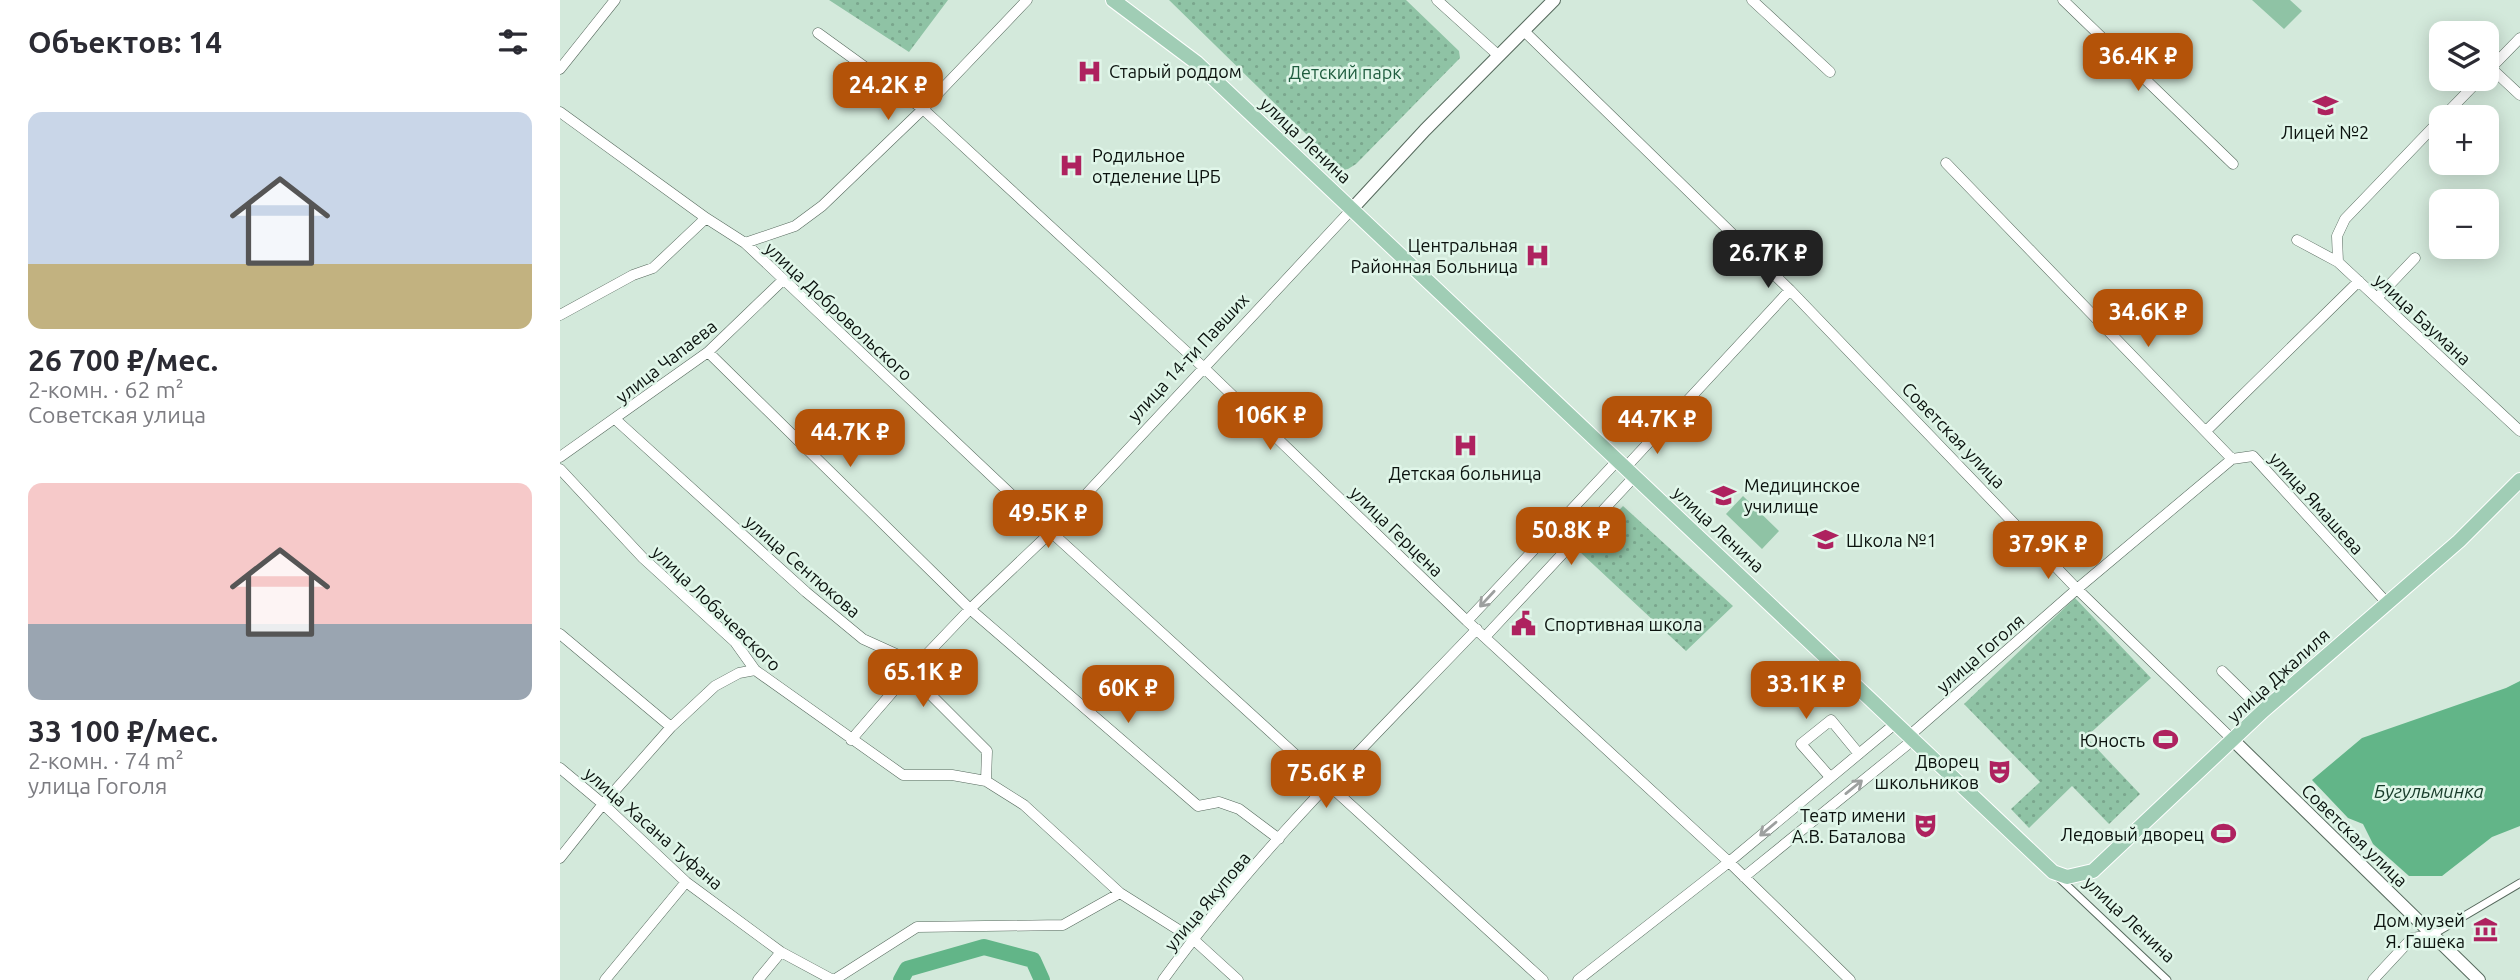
<!DOCTYPE html>
<html lang="ru">
<head>
<meta charset="utf-8">
<style>
  body { margin:0; font-family:Ubuntu,sans-serif; background:#f2f2f3; color:#2b2b33; height:100vh; display:flex; flex-direction:column; font-size:26px; white-space:nowrap }
  * { box-sizing:border-box; margin:0 }
  p { font-size:23px; color:#7c7c81 }
  .icon { flex:none; width:38px; height:38px; fill:none; stroke:currentColor; stroke-width:2; stroke-linecap:round; stroke-linejoin:round }
  .map { position:relative; flex:1; overflow:hidden }
  .drawer { display:flex; flex-direction:column; background:#fff; width:560px }
  .drawer>* { flex:none }
  .controls { position:absolute; left:1869px; top:21px; display:grid; gap:14px }
  .controls a { display:grid; place-items:center; width:70px; height:70px; border-radius:14px; background:#fff; box-shadow:0 4px 18px #0003; font-size:35px }
  .price { position:absolute; translate:-50% -60px; padding:0 16px; border-radius:14px; background:#b45309; color:#fff; font-size:23px; line-height:46px; filter:drop-shadow(0 2px 4px #0008) }
  .price::after { content:''; position:absolute; left:50%; top:42px; width:21px; height:16px; margin-left:-10px; background:inherit; clip-path:polygon(0 0,100% 0,50% 100%) }
  .price.on { background:#222; color:#fff }
  ul { padding:0; list-style:none }
  li { display:grid; align-content:center; gap:14px; height:371px; padding:0 28px }
  li span { display:grid; place-items:center; height:217px; border-radius:14px; color:#555 }
  li>.icon { margin-inline-start:auto }
  span .icon { width:126px; height:126px; fill:#fffc; stroke-width:1 }
  li b { font-size:30px }
  h2 { display:flex; justify-content:space-between; align-items:center; height:84px; padding:0 28px; font-size:30px }
  main { display:flex; flex:1; min-height:0 }
  .map>svg:first-child { display:block }
  .green { fill:#8fc3a5 }
  .park { fill:url(#park-dots) }
  .water { fill:#62b588 }
  .lines { fill:none; stroke-linecap:round; stroke-linejoin:round }
  .river { stroke:#62b588; stroke-width:16 }
  .pedestrian-casing { stroke:#56695d; stroke-width:9 }
  .minor-casing { stroke:#56695d; stroke-width:11 }
  .tertiary-casing { stroke:#56695d; stroke-width:14 }
  .primary-casing { stroke:#fff; stroke-width:16 }
  .pedestrian { stroke:#fff; stroke-width:7 }
  .minor { stroke:#fff; stroke-width:10 }
  .tertiary { stroke:#fff; stroke-width:12 }
  .primary { stroke:#a0cdb5; stroke-width:14 }
  .oneway { stroke:#9da09f }
  .labels { text-anchor:middle; dominant-baseline:central; stroke-width:5; stroke-linejoin:round; paint-order:stroke }
  .poi-label { font-size:18px; fill:#0b120e; stroke:#e0f6e9; text-anchor:end }
  .park-label { font-size:18px; fill:#1f5d3f; stroke:#e0f6e9 }
  .street-label { font-size:18px; fill:#0b120e; stroke:#e0f6e9 }
  .water-label { font-size:19px; font-style:italic; fill:#173b29; stroke:#e0f6e9 }
</style>
</head>
<body>
<main>
<section class="drawer">
<h2>Объектов: 14<svg class="icon" aria-label="filters" viewBox="0 0 24 24"><path d="M4 7h16M4 17h16"/><circle cx="9" cy="7" r="2"/><circle cx="15" cy="17" r="2"/></svg></h2>
<ul>
<li><span style="background:linear-gradient(#c9d6e8 70%,#c2b280 0)"><svg class="icon" aria-label="home" viewBox="0 0 24 24"><path d="M3 11l9-7 9 7M6 9v11h12V9"/></svg></span><div><b>26 700 ₽/мес.</b><p>2-комн. · 62 m²</p><p>Советская улица</p></div></li>
<li><span style="background:linear-gradient(#f6c9c9 65%,#9aa5b1 0)"><svg class="icon" aria-label="home" viewBox="0 0 24 24"><path d="M3 11l9-7 9 7M6 9v11h12V9"/></svg></span><div><b>33 100 ₽/мес.</b><p>2-комн. · 74 m²</p><p>улица Гоголя</p></div></li>
</ul>
</section>
<div class="map">
<svg width="1960" height="980" viewBox="0 0 1960 980">
  <defs>
    <pattern id="park-dots" width="8" height="8" patternUnits="userSpaceOnUse" patternTransform="scale(1.75)"><rect width="8" height="8" fill="#8fc3a5"/><path d="M2 2h.1M6 6h.1" fill="none" stroke="#7aa68d" stroke-width="1.8" stroke-linecap="round"/></pattern>
  </defs>
  <rect width="100%" height="100%" fill="#d3e9db"/>
  <path class="green" d="M1692,0h38l12,11 -18,18z
    M1183,496l36,35 -17,18 -36,-35z"/>
  <path class="park" d="M269,0h119l-39,52z
    M609,0h237l53,51 1,7 -104,106 -8,5 -5,1z
    M1063,506l110,100 -47,45 -106,-99z
    M1515,598l76,80 -65,59 54,57 -31,30 -37,-38 -43,42 -18,-19 29,-27 -76,-78z"/>
  <path class="water" d="M1960,681v145l-28,11 -50,39h-33l-36,-32 -10,-20 -15,-6 -36,-38 50,-42 144,-50z"/>
  <g class="lines">
    <path class="river" d="M341,980l6,-11 77,-22 49,13 9,20"/>
    <defs>
      <path id="pedestrian" d="M1498,877l109,103
        M1872,935l88,-52"/>
      <path id="minor" d="M877,0l62,56
        M1192,0l78,72
        M1503,0l170,164
        M964,31l266,259 287,299 156,151
        M258,33l105,76 280,258 264,254 262,241 121,118
        M1931,68l29,27
        M0,69l55,-69
        M1927,72l33,-34
        M0,112l146,106 39,25 306,289 492,448
        M1883,117l37,-38
        M1386,163l286,296
        M1737,240l41,22 182,169
        M185,243l50,-17 27,-20 101,-97 104,-109
        M1778,262l-1,-26 8,-17 96,-100
        M1817,298l38,-40
        M0,315l73,-40 20,-7 53,-50
        M148,352l262,257 228,197 21,-4 20,7 40,30
        M55,419l191,173 57,47 42,19 4,15 78,78 -1,30 38,24 96,88 73,46 45,41
        M1646,431l153,-150
        M0,457l148,-105 75,-72
        M1672,459l21,-3 134,147
        M1066,467l164,-177
        M0,469l83,89 92,84 20,28 148,105h49l34,6
        M907,621l151,-161
        M0,634l111,93
        M925,637l150,-161
        M1662,671l41,40
        M1349,736l168,-147 155,-130
        M291,740l58,-67 61,-64 81,-77 301,-323
        M0,768l43,36 83,78 95,70 52,28
        M1270,777l-29,-33 30,-24 28,34
        M0,858l43,-54 68,-77 44,-41 24,-13 16,-3
        M1184,877l169,-137
        M45,980l81,-98
        M198,980l23,-28
        M274,980l83,-53 146,-2 57,-32
        M603,980c92,-127 206,-238 314,-351
        M1018,980l151,-118 167,-139
        M1813,980l39,-42 20,-3"/>
      <path id="tertiary" d="M792,209l73,-79 129,-130
        M1673,740l246,240"/>
      <path id="primary" d="M553,0l84,63 856,809 14,5 26,-6 170,-160 196,-170 61,-61"/>
    </defs>
    <use href="#pedestrian" class="pedestrian-casing"/>
    <use href="#minor" class="minor-casing"/>
    <use href="#tertiary" class="tertiary-casing"/>
    <use href="#primary" class="primary-casing"/>
    <use href="#pedestrian" class="pedestrian"/>
    <use href="#minor" class="minor"/>
    <use href="#tertiary" class="tertiary"/>
    <use href="#primary" class="primary"/>
  </g>
  <defs><path id="oneway-shaft" d="M-6 0H5M1.5-3L5.5 0L1.5 3" fill="none" stroke-width="1.6" stroke-linecap="round" stroke-linejoin="round" transform="scale(1.75)"/></defs>
  <g class="oneway">
    <use href="#oneway-shaft" transform="translate(927 599) rotate(133)"/>
    <use href="#oneway-shaft" transform="translate(1294 787) rotate(-39)"/>
    <use href="#oneway-shaft" transform="translate(1208 829) rotate(140)"/>
  </g>
  <defs>
    <symbol id="hospital-bare" viewBox="-9 -9 18 18"><path d="M-5-5h3v3.5h4V-5h3V5h-3V1.5h-4V5h-3Z" fill="#ae225f" stroke="#e0f6e9" stroke-width="2.5" paint-order="stroke"/></symbol>
    <symbol id="school-bare" viewBox="-9 -9 18 18"><path d="M0-5L7-2L0 1L-7-2ZM-4 1L0 2.5L4 1V4Q0 6-4 4Z" fill="#ae225f" stroke="#e0f6e9" stroke-width="2.5" paint-order="stroke"/></symbol>
    <symbol id="university-bare" viewBox="-9 -9 18 18"><path d="M0-5L7-2L0 1L-7-2ZM-4 1L0 2.5L4 1V4Q0 6-4 4Z" fill="#ae225f" stroke="#e0f6e9" stroke-width="2.5" paint-order="stroke"/></symbol>
    <symbol id="civic-bare" viewBox="-9 -9 18 18"><path d="M-.6-6.5H3V-4.5H.6V-3L4-1V1h2V6H-6V1h2V-1L-.6-3ZM-1.2 2.5V6h2.4V2.5Z" fill="#ae225f" stroke="#e0f6e9" stroke-width="2.5" paint-order="stroke"/></symbol>
    <symbol id="stadium-bare" viewBox="-9 -9 18 18"><path d="M0-5a6.5 5 0 1 0 0 10a6.5 5 0 1 0 0-10ZM-3.5-1.8h7v3.6h-7Z" fill="#ae225f" stroke="#e0f6e9" stroke-width="2.5" paint-order="stroke"/></symbol>
    <symbol id="theatre-bare" viewBox="-9 -9 18 18"><path d="M-5-5.5Q0-4 5-5.5V0Q5 5 0 6Q-5 5-5 0ZM-3.3-2.5H-1v1.5H-3.3ZM1-2.5H3.3v1.5H1ZM-2.8 1Q0 5.5 2.8 1Z" fill="#ae225f" stroke="#e0f6e9" stroke-width="2.5" paint-order="stroke"/></symbol>
    <symbol id="museum-bare" viewBox="-9 -9 18 18"><path d="M0-6L6-3V-2H-6V-3ZM-5-1h2V3h-2ZM-1-1h2V3h-2ZM3-1h2V3H3ZM-6 4H6V6H-6Z" fill="#ae225f" stroke="#e0f6e9" stroke-width="2.5" paint-order="stroke"/></symbol>
  </defs>
  <g fill-rule="evenodd">
    <use href="#hospital-bare" x="512" y="54" width="35" height="35"/>
    <use href="#school-bare" x="1748" y="88" width="35" height="35"/>
    <use href="#hospital-bare" x="494" y="148" width="35" height="35"/>
    <use href="#hospital-bare" x="960" y="238" width="35" height="35"/>
    <use href="#hospital-bare" x="888" y="428" width="35" height="35"/>
    <use href="#university-bare" x="1146" y="478" width="35" height="35"/>
    <use href="#school-bare" x="1248" y="522" width="35" height="35"/>
    <use href="#civic-bare" x="946" y="606" width="35" height="35"/>
    <use href="#stadium-bare" x="1588" y="722" width="35" height="35"/>
    <use href="#theatre-bare" x="1422" y="754" width="35" height="35"/>
    <use href="#theatre-bare" x="1348" y="808" width="35" height="35"/>
    <use href="#stadium-bare" x="1646" y="816" width="35" height="35"/>
    <use href="#museum-bare" x="1908" y="912" width="35" height="35"/>
  </g>
  <g class="labels">
    <g class="poi-label">
      <text x="549" y="71" text-anchor="start">Старый роддом</text>
      <text x="1765" y="132" text-anchor="middle">Лицей №2</text>
      <text x="532" y="155" text-anchor="start">Родильное<tspan x="532" dy="21">отделение ЦРБ</tspan></text>
      <text x="958" y="245">Центральная<tspan x="958" dy="21">Районная Больница</tspan></text>
      <text x="905" y="473" text-anchor="middle">Детская больница</text>
      <text x="1184" y="485" text-anchor="start">Медицинское<tspan x="1184" dy="21">училище</tspan></text>
      <text x="1286" y="540" text-anchor="start">Школа №1</text>
      <text x="984" y="624" text-anchor="start">Спортивная школа</text>
      <text x="1585" y="740">Юность</text>
      <text x="1419" y="761">Дворец<tspan x="1419" dy="21">школьников</tspan></text>
      <text x="1346" y="815">Театр имени<tspan x="1346" dy="21">А.В. Баталова</tspan></text>
      <text x="1644" y="834">Ледовый дворец</text>
      <text x="1905" y="920">Дом музей<tspan x="1905" dy="21">Я. Гашека</tspan></text>
    </g>
    <g class="park-label">
      <text x="785" y="72">Детский парк</text>
    </g>
    <g class="street-label">
      <text transform="translate(746 140) rotate(43)">улица Ленина</text>
      <text transform="translate(279 311) rotate(43)">улица Добровольского</text>
      <text transform="translate(1863 319) rotate(43)">улица Баумана</text>
      <text transform="translate(628 357) rotate(-47)">улица 14-ти Павших</text>
      <text transform="translate(106 361) rotate(-38)">улица Чапаева</text>
      <text transform="translate(1394 435) rotate(46)">Советская улица</text>
      <text transform="translate(1757 503) rotate(48)">улица Ямашева</text>
      <text transform="translate(1159 529) rotate(43)">улица Ленина</text>
      <text transform="translate(837 531) rotate(44)">улица Герцена</text>
      <text transform="translate(243 566) rotate(41)">улица Сентюкова</text>
      <text transform="translate(157 608) rotate(44)">улица Лобачевского</text>
      <text transform="translate(1420 653) rotate(-41)">улица Гоголя</text>
      <text transform="translate(1718 675) rotate(-42)">улица Джалиля</text>
      <text transform="translate(94 828) rotate(41)">улица Хасана Туфана</text>
      <text transform="translate(1795 835) rotate(44)">Советская улица</text>
      <text transform="translate(647 901) rotate(-50)">улица Якупова</text>
      <text transform="translate(1570 919) rotate(43)">улица Ленина</text>
    </g>
    <g class="water-label">
      <text x="1869" y="791">Бугульминка</text>
    </g>
  </g>
</svg>
<div class="controls">
<a><svg class="icon" aria-label="layers" viewBox="0 0 24 24"><path d="M12 4l9 5-9 5-9-5zM3 14l9 5 9-5"/></svg></a>
<a>+</a>
<a>−</a>
</div>
<b class="price" style="left:1578px;top:93px">36.4K ₽</b>
<b class="price" style="left:328px;top:122px">24.2K ₽</b>
<b class="price on" style="left:1208px;top:290px">26.7K ₽</b>
<b class="price" style="left:1588px;top:349px">34.6K ₽</b>
<b class="price" style="left:710px;top:452px">106K ₽</b>
<b class="price" style="left:1097px;top:456px">44.7K ₽</b>
<b class="price" style="left:290px;top:469px">44.7K ₽</b>
<b class="price" style="left:488px;top:550px">49.5K ₽</b>
<b class="price" style="left:1011px;top:567px">50.8K ₽</b>
<b class="price" style="left:1488px;top:581px">37.9K ₽</b>
<b class="price" style="left:363px;top:709px">65.1K ₽</b>
<b class="price" style="left:1246px;top:721px">33.1K ₽</b>
<b class="price" style="left:568px;top:725px">60K ₽</b>
<b class="price" style="left:766px;top:810px">75.6K ₽</b>
</div>
</main>
</body>
</html>
